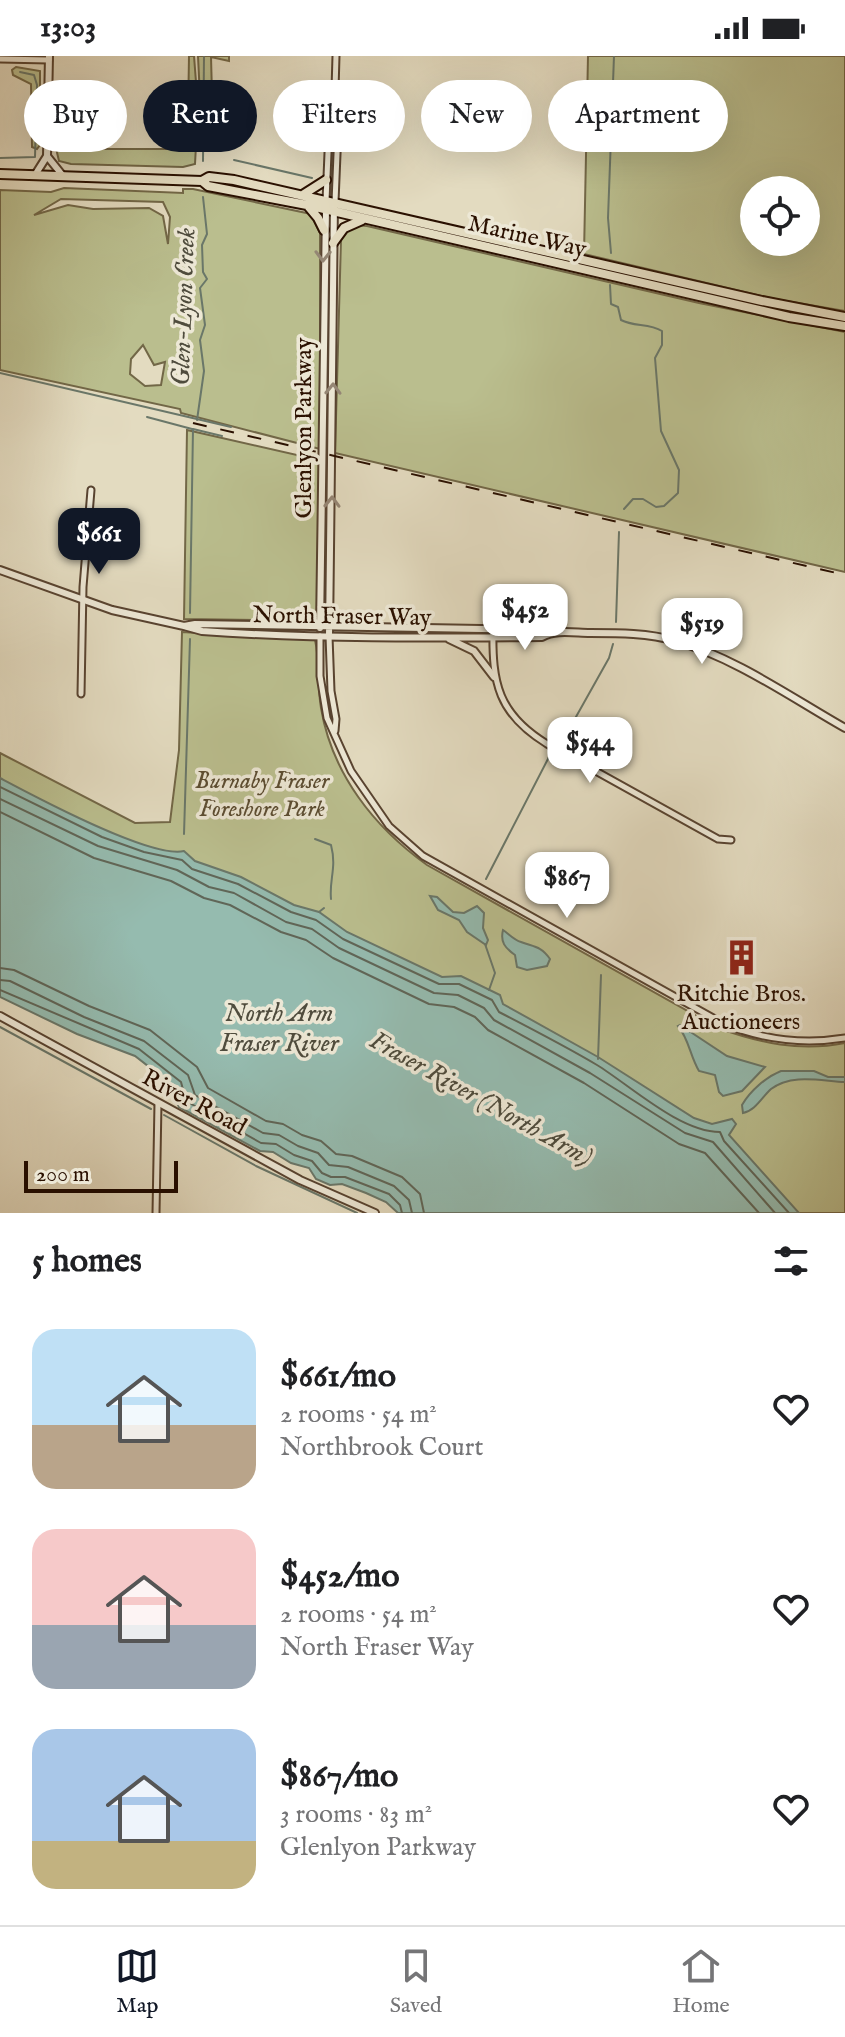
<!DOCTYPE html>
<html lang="en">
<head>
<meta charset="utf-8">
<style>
  body { margin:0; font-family:"IM FELL English",serif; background:#f6f6f6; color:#202124; height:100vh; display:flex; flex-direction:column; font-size:30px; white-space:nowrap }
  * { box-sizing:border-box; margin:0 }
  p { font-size:26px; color:#757577 }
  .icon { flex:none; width:44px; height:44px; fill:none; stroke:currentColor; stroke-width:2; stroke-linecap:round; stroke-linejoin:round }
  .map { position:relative; height:1157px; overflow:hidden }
  .details { display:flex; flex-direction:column; background:#fff; flex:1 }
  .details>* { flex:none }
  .banner { position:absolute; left:24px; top:24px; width:798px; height:72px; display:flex; gap:16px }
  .controls { position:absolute; left:740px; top:120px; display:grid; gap:16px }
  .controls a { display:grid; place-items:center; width:80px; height:80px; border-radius:50%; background:#fff; box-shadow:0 8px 32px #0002; font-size:40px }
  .scale { position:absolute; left:24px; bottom:20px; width:154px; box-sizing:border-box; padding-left:8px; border:4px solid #2a1000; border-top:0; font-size:22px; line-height:28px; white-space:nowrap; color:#2a1000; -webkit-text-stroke:6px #ede8d6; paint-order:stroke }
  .price { position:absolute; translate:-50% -68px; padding:0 18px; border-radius:16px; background:#fff; color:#222; font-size:26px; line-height:52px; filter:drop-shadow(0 2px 4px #0008) }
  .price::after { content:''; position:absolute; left:50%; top:48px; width:24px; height:18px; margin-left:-12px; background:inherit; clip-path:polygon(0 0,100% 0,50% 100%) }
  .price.selected { background:#111827; color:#fff }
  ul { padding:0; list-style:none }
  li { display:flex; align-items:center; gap:24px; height:200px; padding:0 32px }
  li span { display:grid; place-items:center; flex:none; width:224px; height:160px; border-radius:24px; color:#555 }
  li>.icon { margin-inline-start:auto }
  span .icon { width:96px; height:96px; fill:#fffc; stroke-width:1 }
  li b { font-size:34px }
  h2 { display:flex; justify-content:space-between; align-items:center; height:96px; padding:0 32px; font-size:34px }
  .chip { padding:0 28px; border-radius:36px; background:#fff; box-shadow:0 8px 32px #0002; font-size:28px; line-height:72px }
  .chip.selected { background:#111827; color:#fff }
  .status { display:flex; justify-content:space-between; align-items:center; height:56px; padding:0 40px; background:#fff; direction:ltr }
  .status svg { height:22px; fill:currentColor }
  .tabs { display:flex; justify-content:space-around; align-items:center; height:112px; border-top:2px solid #e0e0e0; background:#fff; font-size:22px; color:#757577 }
  .tabs a { display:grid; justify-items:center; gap:4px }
  .tabs .selected { color:#111827 }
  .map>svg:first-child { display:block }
  .green { fill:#babe8e; stroke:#726747; stroke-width:2; fill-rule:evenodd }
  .water { fill:#95bbaf; stroke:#6a7769; stroke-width:2 }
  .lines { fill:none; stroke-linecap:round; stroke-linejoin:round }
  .shore { stroke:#606658; stroke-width:2 }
  .stream { stroke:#6a7769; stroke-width:2 }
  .minor-casing { stroke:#584330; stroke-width:9 }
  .tertiary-casing { stroke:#584330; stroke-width:10 }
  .primary-casing { stroke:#2a1000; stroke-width:12 }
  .minor { stroke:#ede8d6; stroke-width:5 }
  .tertiary { stroke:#ede8d6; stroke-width:6 }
  .primary { stroke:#e3dbc0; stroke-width:8 }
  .rail { stroke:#2a1000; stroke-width:2; stroke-dasharray:14 14; stroke-linecap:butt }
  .oneway { stroke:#958776 }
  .labels { text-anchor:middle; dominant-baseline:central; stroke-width:7; stroke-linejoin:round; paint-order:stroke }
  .street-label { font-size:24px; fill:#2a1000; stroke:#ede8d6 }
  .park-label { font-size:24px; font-style:italic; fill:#5c4d32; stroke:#ede8d6 }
  .poi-label { font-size:24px; fill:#2a1000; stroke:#ede8d6 }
  .water-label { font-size:26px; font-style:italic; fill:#4f4c3d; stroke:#ede8d6 }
</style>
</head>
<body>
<div class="status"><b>13:03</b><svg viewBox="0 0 49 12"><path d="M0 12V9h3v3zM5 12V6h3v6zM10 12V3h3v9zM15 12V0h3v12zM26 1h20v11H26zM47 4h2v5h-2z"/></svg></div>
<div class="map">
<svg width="845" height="1157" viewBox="0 0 845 1157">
  <rect width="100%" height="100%" fill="#e3dbc0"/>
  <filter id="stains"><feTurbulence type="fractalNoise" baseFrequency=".0025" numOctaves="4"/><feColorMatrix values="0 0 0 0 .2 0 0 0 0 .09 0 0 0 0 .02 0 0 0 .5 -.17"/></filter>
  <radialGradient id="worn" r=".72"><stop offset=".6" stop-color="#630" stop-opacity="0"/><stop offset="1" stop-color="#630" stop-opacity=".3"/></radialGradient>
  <path class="green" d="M189,0h5l4,52 -3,56 -12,3 -112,-3 -12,-3 -4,-17 23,5h92l18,-31z
    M198,0h31v5l-18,-4 1,37 5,4 -1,13 -11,11 -4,-4z
    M588,0h257v255l-70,-12 -191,-45zM754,134h52v52h-52z
    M16,11l24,4v74l-3,4 -5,-2 -1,-63 -18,-9 -1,-5z
    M64,132l119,5v-4h10l118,25 9,19v216l-139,-36 -1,-4 -180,-39v-180l51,2zM61,143l102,3 7,15 -2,27 -5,-28 -14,-8 -56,1 -25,-4 -34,10zM143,289l11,20 11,-3 -4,23 -16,1 -15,-12 1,-15z
    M355,169l12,1 332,77 146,29v240l-510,-119 6,-213 1,-6z
    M187,374l132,30 -2,155 -3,6 -130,-2z
    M182,576l133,8c5,21 2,46 6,68 11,66 53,119 106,157l291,163c42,15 82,24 127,15v170h-63l-67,-76 -231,-137 -316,-139 -168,-64v-44l135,70 35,-1 9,-72z"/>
  <path class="water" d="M0,722c34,18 151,81 184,73l11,10 46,16 53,28 25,7 28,20 95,45 19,-1 39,19 3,9 95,53 96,61 18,6 20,-5 4,5 -7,11 70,78h-401l-12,-11 -20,-9 -24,-9 -12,1 -14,-6 -7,-11 -18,-5 -18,-11 -13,-1 -81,-44 -4,-9 1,-10 -41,-32 -58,-22 -77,-37z
    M430,840l7,1 16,15 11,1 13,-7 7,7 -1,15 5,12 -2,5 -19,-13 -8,-12 -21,-10z
    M503,874c6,4 11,10 18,12 13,5 20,4 29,17l-3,7 -20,4 -10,-3 -2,-12c-10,-7 -15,-13 -12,-25z
    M680,969l47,31 38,11 -23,24 -19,5 -4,-4 -4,-17 -16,-4c-9,-15 -10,-32 -21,-45z
    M781,1015h33l14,6h17v5c-24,-1 -53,-9 -74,7 -9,8 -16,22 -28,24l-1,-8c8,-14 24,-28 39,-34z"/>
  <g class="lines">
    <path class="shore" d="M0,731l102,50 42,15 38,8 10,9 46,15 53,28 25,8 27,19 96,45h20l33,16 7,12c33,17 66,34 98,53 34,21 83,67 123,67l4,9 65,72
      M0,743l98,47 79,24 32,17 25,6 52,29 26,7 27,19 95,45 24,2 26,13 10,12 96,53 95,60 28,9 62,71
      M0,756l94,46 77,23 33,17 26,7 51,27 25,8 27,18 96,46 25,3 21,10 13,13 96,53 95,61 26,9 54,60
      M0,912l14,2 75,36 61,24 47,37 11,21 58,33 17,3 19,11 19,6 15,13 16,2 50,21 18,17 4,19
      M0,924l10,1 74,36 60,24 44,34 7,20 68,38 16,2 19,11 20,7 11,12 19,2 46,19 15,14 3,13
      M0,934l139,59 42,33 5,19 75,42 15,1 18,11 18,6 10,12 9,4h14l44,17 11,11 2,8"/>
    <path class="stream" d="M0,102l35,-1 2,-72 -3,-10 -14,-3
      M234,104l78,18
      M203,105l1,-105
      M611,197l-3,-35 6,-162
      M610,229l1,19 7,3 3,13c13,7 28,3 41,11v14l-7,13 6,73 18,39 -1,23 -14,13 -8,1 -13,-8h-10l-9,10
      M0,317l231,54
      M147,361l45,12
      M197,364l7,-49 -4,-31 5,-15 -5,-37 7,-9 -4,-7 -1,-27 5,-11 -4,-37
      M190,557l3,-184 29,7
      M616,566l3,-90
      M563,684l46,-82 4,-14
      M184,778l6,-195
      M315,783l16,6c6,23 -2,34 0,54
      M486,823l64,-124
      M319,856l5,-4
      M485,888l10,29 -6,17
      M0,971l151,82
      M598,1003l3,-84
      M164,1059l92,51 101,47"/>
    <defs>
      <path id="minor" d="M0,3l49,1
        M334,67l4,7 -3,72
        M326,145l3,-72 5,-6 2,-67
        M493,573c-1,54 5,85 54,115l171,95 13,1
        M320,580v40l7,42 24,53 38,55 34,30 301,168c40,16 78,21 121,14
        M329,580l2,55 5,28 -1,12
        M81,638l2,-107 8,-97
        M156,1157l2,-110"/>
      <path id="tertiary" d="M47,100l16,20
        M35,119l12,-19 2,-100
        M0,514l112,40 72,16 11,-2 346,6 7,3
        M184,570l18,5c113,8 227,7 340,6 13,-8 33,-4 48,-4 29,0 58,0 86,8 58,16 116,57 169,87
        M320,572l6,-420
        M329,580l5,-433
        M449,583l25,12 20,26
        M0,960l300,164 75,33"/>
      <path id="primary" d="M0,118l202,7 7,-4 25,3 528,121 83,16
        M202,125l6,5 99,19 482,112 56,9
        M304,138l22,-14
        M308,150l10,12 6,12
        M333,187l11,-15 18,-8"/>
    </defs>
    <use href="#minor" class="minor-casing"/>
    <use href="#tertiary" class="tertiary-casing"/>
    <use href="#primary" class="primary-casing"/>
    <use href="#minor" class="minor"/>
    <use href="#tertiary" class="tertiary"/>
    <use href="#primary" class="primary"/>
    <path class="rail" d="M193,367l652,152"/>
  </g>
  <defs><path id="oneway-chevron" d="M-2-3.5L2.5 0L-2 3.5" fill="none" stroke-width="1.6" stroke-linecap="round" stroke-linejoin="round" transform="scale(2)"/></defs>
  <g class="oneway">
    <use href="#oneway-chevron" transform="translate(323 200) rotate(91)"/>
    <use href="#oneway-chevron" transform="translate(333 333) rotate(-89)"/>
    <use href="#oneway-chevron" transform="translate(332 446) rotate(-89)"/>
  </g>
  <defs>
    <symbol id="building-bare" viewBox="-9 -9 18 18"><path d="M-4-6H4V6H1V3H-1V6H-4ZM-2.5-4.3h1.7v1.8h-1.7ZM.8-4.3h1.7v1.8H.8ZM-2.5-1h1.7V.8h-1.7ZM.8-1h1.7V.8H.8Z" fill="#8f2418" stroke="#ede8d6" stroke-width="2.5" paint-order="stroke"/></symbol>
  </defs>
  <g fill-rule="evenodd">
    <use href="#building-bare" x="716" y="876" width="51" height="51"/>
  </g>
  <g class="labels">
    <g class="street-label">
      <text transform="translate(527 181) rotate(13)">Marine Way</text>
      <text transform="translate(304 372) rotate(-90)">Glenlyon Parkway</text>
      <text transform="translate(342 561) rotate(1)">North Fraser Way</text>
      <text transform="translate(194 1047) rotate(28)">River Road</text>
    </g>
    <g class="park-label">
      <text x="262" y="725">Burnaby Fraser<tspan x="262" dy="28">Foreshore Park</tspan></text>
    </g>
    <g class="poi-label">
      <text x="741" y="938">Ritchie Bros.<tspan x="741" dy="28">Auctioneers</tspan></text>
    </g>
    <g class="water-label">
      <text transform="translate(184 251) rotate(-88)">Glen-Lyon Creek</text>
      <text x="279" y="957">North Arm<tspan x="279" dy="30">Fraser River</tspan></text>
      <text transform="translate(481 1043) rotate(29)">Fraser River (North Arm)</text>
    </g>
  </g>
  <rect width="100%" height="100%" filter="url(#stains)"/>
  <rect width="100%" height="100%" fill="url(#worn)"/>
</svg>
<div class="controls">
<a><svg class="icon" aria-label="locate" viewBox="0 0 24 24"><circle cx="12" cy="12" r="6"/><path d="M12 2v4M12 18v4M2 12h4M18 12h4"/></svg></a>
</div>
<div class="scale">200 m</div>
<b class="price selected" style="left:99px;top:520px">$661</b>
<b class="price" style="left:525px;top:596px">$452</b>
<b class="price" style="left:702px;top:610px">$519</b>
<b class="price" style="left:590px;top:729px">$544</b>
<b class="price" style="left:567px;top:864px">$867</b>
<div class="banner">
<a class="chip">Buy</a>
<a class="chip selected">Rent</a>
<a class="chip">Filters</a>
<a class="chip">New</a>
<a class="chip">Apartment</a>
</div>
</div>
<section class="details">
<h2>5 homes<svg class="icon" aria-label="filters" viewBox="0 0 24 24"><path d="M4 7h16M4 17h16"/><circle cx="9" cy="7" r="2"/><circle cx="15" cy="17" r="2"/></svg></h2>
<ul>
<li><span style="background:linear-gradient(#bfe0f5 60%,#b9a48a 0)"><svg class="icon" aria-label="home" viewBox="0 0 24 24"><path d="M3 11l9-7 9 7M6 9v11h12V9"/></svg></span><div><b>$661/mo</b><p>2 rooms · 54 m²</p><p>Northbrook Court</p></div><svg class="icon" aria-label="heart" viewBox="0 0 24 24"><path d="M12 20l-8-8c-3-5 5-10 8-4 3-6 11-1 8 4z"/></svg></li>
<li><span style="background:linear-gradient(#f6c9c9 60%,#9aa5b1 0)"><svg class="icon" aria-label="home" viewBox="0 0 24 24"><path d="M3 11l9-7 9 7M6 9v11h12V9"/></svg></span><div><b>$452/mo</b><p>2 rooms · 54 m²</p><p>North Fraser Way</p></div><svg class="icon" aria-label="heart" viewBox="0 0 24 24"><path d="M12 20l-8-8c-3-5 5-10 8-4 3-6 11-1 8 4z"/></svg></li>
<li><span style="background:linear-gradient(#a9c7e8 70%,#c2b280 0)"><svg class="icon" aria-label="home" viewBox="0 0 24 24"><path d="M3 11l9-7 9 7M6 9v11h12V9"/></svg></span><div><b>$867/mo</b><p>3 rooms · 83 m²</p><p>Glenlyon Parkway</p></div><svg class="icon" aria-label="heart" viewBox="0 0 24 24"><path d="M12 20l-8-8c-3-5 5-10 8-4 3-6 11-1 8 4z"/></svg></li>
</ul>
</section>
<nav class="tabs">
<a class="selected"><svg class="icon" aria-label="map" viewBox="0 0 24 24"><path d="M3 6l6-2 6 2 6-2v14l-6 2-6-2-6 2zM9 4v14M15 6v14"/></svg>Map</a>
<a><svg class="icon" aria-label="saved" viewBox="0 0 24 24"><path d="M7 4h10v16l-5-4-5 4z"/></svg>Saved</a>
<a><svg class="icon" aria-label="home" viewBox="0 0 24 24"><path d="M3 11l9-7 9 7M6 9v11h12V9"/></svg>Home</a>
</nav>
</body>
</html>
